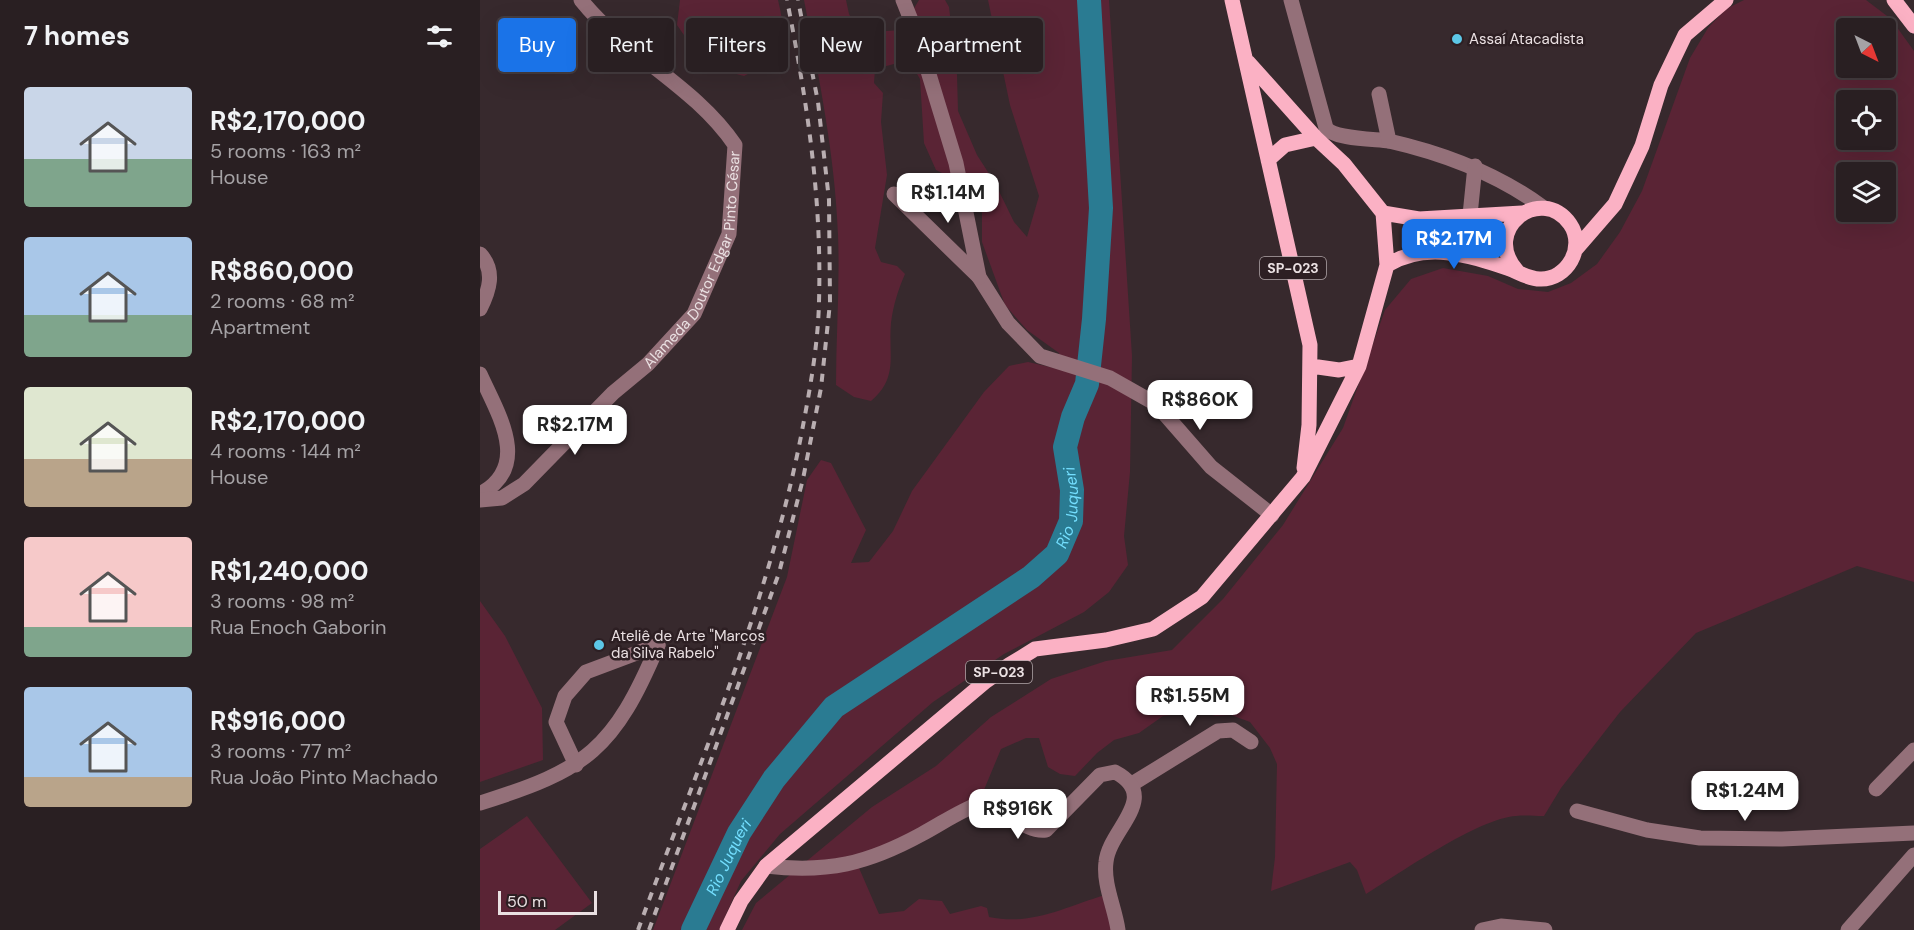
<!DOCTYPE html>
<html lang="en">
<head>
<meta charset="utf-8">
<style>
  body { margin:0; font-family:"DM Sans",sans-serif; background:#31272a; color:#f1f3f6; height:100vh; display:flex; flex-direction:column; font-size:22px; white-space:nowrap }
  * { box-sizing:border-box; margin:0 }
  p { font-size:20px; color:#a5a2a5 }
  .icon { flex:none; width:33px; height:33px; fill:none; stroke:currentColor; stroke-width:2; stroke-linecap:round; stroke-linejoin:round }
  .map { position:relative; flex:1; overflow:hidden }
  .details { display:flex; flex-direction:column; background:#291f22; width:480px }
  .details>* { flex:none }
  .hud { position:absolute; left:18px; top:18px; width:570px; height:54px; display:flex; gap:12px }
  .needle { width:39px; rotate:138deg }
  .buttons { position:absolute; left:1356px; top:18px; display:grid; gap:12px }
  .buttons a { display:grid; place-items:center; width:60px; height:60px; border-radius:6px; background:#291f22; box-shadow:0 6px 24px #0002,0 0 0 2px #453d40; font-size:30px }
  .scale { position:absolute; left:18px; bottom:15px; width:99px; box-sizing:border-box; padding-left:6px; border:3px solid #eae0e2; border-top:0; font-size:16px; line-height:21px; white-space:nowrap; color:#eae0e2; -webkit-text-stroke:4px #2d1f23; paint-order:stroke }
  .price { position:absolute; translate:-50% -51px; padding:0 14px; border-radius:12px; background:#fff; color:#222; font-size:20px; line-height:39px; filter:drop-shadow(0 2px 3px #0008) }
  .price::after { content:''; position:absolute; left:50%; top:36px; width:18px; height:14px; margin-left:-9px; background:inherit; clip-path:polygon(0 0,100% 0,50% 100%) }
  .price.selected { background:#1a73e8; color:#fff }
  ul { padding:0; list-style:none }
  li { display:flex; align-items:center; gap:18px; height:150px; padding:0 24px }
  li span { display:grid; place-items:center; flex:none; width:168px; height:120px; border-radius:6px; color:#555 }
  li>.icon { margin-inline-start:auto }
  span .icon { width:72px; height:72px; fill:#fffc; stroke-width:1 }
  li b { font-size:26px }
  h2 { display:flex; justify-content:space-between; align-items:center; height:72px; padding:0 24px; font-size:26px }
  .tag { padding:0 21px; border-radius:6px; background:#291f22; box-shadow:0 6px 24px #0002,0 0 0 2px #453d40; font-size:21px; line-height:54px }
  .tag.selected { background:#1a73e8; color:#fff }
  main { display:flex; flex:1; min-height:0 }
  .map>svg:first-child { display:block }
  .green { fill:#5a2435; fill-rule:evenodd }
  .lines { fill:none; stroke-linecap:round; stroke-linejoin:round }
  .river { stroke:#2a7b92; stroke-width:24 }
  .minor { stroke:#947079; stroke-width:15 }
  .major { stroke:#fbb1c4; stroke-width:15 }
  .rail { stroke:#b9aeb1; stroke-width:4; stroke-dasharray:8 8; stroke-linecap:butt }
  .poi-dot { fill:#5cc7e7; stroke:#2d1f23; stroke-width:2 }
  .labels { text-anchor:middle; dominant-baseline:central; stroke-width:5; stroke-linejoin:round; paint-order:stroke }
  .shield { fill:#2d1f23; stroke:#b1a6a9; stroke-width:1.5 }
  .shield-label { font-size:14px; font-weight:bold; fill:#eae0e2 }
  .poi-label { font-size:15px; fill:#eae0e2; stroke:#2d1f23; text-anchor:start }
  .street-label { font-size:15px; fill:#eae0e2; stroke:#2d1f23 }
  .water-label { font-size:16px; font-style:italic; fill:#73defe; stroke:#2d1f23 }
</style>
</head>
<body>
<main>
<section class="details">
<h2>7 homes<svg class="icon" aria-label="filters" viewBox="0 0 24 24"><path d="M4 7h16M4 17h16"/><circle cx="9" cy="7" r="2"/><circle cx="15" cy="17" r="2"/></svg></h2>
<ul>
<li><span style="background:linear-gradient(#c9d6e8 60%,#7fa58c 0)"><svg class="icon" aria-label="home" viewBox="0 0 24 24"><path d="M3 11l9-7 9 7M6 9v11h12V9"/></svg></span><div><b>R$2,170,000</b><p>5 rooms · 163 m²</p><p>House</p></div></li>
<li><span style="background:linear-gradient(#a9c7e8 65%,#7fa58c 0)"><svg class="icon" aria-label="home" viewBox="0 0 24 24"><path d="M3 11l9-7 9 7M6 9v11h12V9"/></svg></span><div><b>R$860,000</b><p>2 rooms · 68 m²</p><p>Apartment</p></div></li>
<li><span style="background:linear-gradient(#dfe7d0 60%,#b9a48a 0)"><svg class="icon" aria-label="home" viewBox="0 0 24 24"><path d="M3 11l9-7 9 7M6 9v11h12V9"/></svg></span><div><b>R$2,170,000</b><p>4 rooms · 144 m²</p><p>House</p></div></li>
<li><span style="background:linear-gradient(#f6c9c9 75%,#7fa58c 0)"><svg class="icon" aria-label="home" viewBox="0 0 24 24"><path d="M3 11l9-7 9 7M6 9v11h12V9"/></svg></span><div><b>R$1,240,000</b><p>3 rooms · 98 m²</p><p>Rua Enoch Gaborin</p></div></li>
<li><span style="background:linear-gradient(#a9c7e8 75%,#b9a48a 0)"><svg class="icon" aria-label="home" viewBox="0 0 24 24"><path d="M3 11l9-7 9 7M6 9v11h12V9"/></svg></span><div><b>R$916,000</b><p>3 rooms · 77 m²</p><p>Rua João Pinto Machado</p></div></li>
</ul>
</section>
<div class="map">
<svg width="1434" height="930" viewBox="0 0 1434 930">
  <rect width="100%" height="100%" fill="#37292d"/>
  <path class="green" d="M200,0h98c11,48 8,54 -34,76 -36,-9 -47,-22 -67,-51z
    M324,0h42l3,14 10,19 42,-3 18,-30h26l4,7 8,68 1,36 19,44 18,28 19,39 13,15 12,-41 -29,-91 -22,-105h121l23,356 -2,116 -6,64 4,29 -19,27 -25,20 -80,42 -71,48 -153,132 -39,47 -22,49h-66l134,-353 20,-97 14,-20 10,3 35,67 -15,33 18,-1 24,-31 19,-40 72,-99 25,-26 19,-4 31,7v-16l-32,-23 -22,-25 -23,-63v-29l-12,-26 -34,-17 -12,-27 -4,-64 -11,-19 -34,9 -1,14 9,10 -2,29 6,53 -12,73 6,14 16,4 8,8c-7,16 -12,32 -14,49 -3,32 8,54 -20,78l-17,-4 -18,-12c0,-50 4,-100 2,-150 -3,-80 -19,-157 -34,-235z
    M1264,0h122l25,19 23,32v531l-57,-16 -161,67 -76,79 -59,76 -17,28c-10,0 -19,-1 -28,0 -37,2 -116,57 -150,78l-9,-24 -7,-8 -79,29 4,-34 2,-93 -7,-16 -20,-26 -19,-7 -15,1 -18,-4 -35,4 -24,17 -25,7 -17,13 -22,23 -15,-2 -12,-7 -9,-29h-13l-25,11 -20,48 -122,71 20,46 25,-3 15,-12 23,2 8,13 31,-8 6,2 2,9c43,9 76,-10 116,-22l10,35h-373l14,-27 116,-96 64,-41 55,-49 60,-38 55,-18 66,-11 51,-51 60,-74 60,-97 42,-118 26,-31 32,-11 45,8 30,13 30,3 23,-9 26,-19 23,-32 22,-41 48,-133 18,-30 18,-19zM1366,28h40v40h-40zM1366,100h40v40h-40zM1366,172h40v40h-40z
    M0,601l25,35 37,72 1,52 -63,22z
    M47,816l65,87 -37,27h-75v-81z"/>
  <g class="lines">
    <path class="river" id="s1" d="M213,930l46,-97 35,-54 60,-72 197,-130 26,-23 14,-33 1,-31 -7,-43 8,-30 14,-33 7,-65 7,-111 -12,-208"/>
    <g class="minor">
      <path d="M423,0l14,35 39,128 23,114 29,46 32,33 70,22 46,26 55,63 61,48"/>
      <path d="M811,0l35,128c8,11 48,11 63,13"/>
      <path d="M899,94l10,47c57,13 109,33 155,67"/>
      <path d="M414,194l85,83"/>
      <path d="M990,215l5,-49"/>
      <path d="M0,254c16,17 9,37 0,55"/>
      <path d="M0,374c18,40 52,92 0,120"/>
      <path id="s2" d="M0,500l22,-2 22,-14 89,-91 35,-29 46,-50 35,-80 6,-89c-41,-60 -109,-89 -154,-145"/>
      <path d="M96,765l-20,-43 9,-26 21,-24 72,-27"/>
      <path d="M652,784l86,-53 15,-1 18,12"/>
      <path d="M1396,789l38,-39"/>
      <path d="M0,803c107,-33 134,-54 178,-158"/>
      <path d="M1097,811l70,19 53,8 82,1 132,-6"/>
      <path d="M286,866c62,7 101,-2 156,-32 19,-10 37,-23 57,-30 26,-2 42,29 67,26l54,-55 15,-3c47,25 -6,57 -9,90 -3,22 9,46 12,68"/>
      <path d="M1002,930l19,-4 44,4"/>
      <path d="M1368,930l66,-75"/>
    </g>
    <path class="major" d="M752,0l78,345 -1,80 -5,43
      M1414,0l20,26
      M788,160l17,-15 31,-7
      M903,213l36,6 103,-6
      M1096,249l39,-45 27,-58 19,-61 24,-50 41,-35
      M907,265c40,-24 81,-10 123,4 10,4 19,10 30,10 27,1 46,-32 30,-55 -29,-41 -91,6 -52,48
      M831,366l28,4 20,-4
      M247,930l14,-29 25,-35 220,-185 23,-16 26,-16 71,-9 47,-11 49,-32 101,-120 56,-111 28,-101 -4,-52 -39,-49 -28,-26 -68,-76"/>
    <path class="rail" d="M158,930c60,-164 131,-327 164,-499 8,-42 16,-86 17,-129 3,-105 -12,-200 -32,-302
      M169,930l130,-357 24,-94 18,-91 9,-85 -1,-103 -11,-98 -20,-102"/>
  </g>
  <g class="poi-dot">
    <circle cx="977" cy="39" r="6"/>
    <circle cx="119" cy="645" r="6"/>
  </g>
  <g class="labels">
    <g class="shield">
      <rect x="780" y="257" width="66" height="22" rx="4.5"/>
      <rect x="486" y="661" width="66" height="22" rx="4.5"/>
    </g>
    <g class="shield-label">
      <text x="813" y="268">SP-023</text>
      <text x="519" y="672">SP-023</text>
    </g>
    <g class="poi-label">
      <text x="989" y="39">Assaí Atacadista</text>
      <text x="131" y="636">Ateliê de Arte "Marcos<tspan x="131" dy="17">da Silva Rabelo"</tspan></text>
    </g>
    <g class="street-label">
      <text stroke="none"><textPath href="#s2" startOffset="339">Alameda Doutor Edgar Pinto César</textPath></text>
    </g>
    <g class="water-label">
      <text stroke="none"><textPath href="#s1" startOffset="585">Rio Juqueri</textPath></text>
      <text stroke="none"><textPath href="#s1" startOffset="81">Rio Juqueri</textPath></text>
    </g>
  </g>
</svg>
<div class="buttons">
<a><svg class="needle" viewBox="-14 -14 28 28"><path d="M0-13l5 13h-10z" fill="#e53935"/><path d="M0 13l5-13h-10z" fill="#a5a2a5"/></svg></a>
<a><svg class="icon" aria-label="locate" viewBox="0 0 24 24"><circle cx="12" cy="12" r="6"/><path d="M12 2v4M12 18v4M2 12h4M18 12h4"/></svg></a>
<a><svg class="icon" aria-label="layers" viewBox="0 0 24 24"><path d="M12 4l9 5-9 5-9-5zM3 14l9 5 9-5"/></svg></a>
</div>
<div class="scale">50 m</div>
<b class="price" style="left:468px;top:224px">R$1.14M</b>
<b class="price selected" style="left:974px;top:270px">R$2.17M</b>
<b class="price" style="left:720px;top:431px">R$860K</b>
<b class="price" style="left:95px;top:456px">R$2.17M</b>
<b class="price" style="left:710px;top:727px">R$1.55M</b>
<b class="price" style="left:1265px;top:822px">R$1.24M</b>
<b class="price" style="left:538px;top:840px">R$916K</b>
<div class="hud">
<a class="tag selected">Buy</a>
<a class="tag">Rent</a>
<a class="tag">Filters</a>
<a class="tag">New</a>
<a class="tag">Apartment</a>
</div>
</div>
</main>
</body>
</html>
